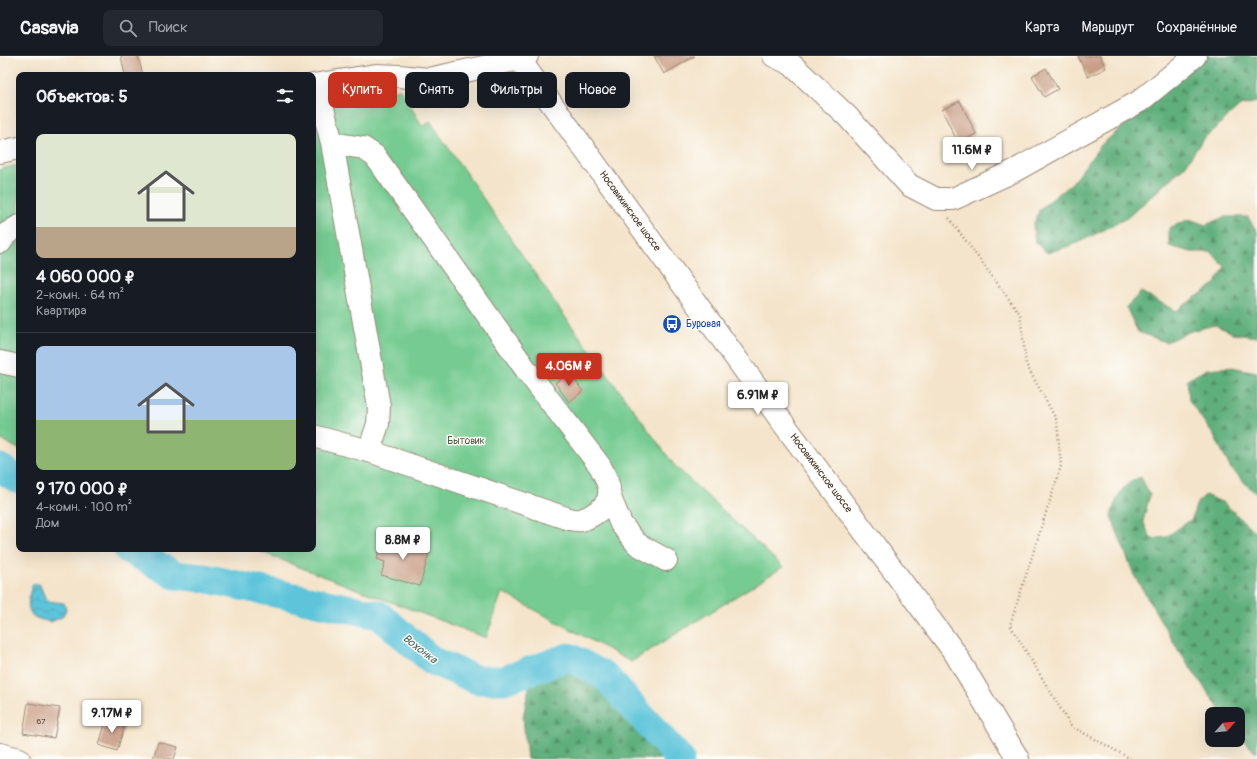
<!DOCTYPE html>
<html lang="ru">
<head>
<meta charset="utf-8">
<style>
  body { margin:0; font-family:Pangolin,sans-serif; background:#242831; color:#f1f3f6; height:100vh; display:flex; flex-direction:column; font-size:15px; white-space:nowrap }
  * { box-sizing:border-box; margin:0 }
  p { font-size:13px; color:#9ea1a6 }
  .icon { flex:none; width:22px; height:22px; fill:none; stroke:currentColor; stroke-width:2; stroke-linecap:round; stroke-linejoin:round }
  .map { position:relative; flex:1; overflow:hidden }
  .panel { position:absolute; left:16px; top:16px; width:300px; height:480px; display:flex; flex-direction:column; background:#171b24; border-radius:8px; box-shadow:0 4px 16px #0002 }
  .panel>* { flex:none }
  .top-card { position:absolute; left:328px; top:16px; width:380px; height:36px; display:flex; gap:8px }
  .needle { width:26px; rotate:63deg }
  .controls { position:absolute; left:1205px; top:651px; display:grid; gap:8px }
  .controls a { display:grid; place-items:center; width:40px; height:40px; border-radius:8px; background:#171b24; box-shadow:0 4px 16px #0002; font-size:20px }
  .price { position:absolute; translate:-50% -34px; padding:0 9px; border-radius:4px; background:#fff; color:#222; font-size:13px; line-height:26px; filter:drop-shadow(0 1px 2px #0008) }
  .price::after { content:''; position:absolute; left:50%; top:24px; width:12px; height:9px; margin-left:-6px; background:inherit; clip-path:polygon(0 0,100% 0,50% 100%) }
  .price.current { background:#c8321e; color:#fff }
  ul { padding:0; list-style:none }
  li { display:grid; align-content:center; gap:8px; height:212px; padding:0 20px }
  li+li { border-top:1px solid #363941 }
  li span { display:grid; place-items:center; height:124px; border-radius:8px; color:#555 }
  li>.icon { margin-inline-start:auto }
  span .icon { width:72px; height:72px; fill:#fffc; stroke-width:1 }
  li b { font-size:17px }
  h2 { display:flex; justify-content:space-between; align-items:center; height:48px; padding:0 20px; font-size:17px }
  .tag { padding:0 14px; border-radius:8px; background:#171b24; box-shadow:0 4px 16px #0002; font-size:14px; line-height:36px }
  .tag.current { background:#c8321e; color:#fff }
  header { display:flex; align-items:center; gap:24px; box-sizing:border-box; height:56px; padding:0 20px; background:#171b24; border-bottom:1px solid #363941 }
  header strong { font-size:19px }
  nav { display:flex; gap:22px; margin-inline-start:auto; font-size:14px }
  .search { width:280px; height:36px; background:#242831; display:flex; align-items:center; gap:10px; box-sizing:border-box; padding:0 14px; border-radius:8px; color:#9ea1a6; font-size:15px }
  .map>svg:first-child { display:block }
  .forest { fill:url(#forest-firs); stroke:#4d6c4c }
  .garden { fill:#74cb91; stroke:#587a58 }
  .water { fill:url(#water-waves); stroke:#4c777c }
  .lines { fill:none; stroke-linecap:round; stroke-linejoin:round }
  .river { stroke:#5dc4da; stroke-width:29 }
  .building { fill:#c89c85 }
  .minor-casing { stroke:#988774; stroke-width:24 }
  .major-casing { stroke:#988774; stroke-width:24 }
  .path { stroke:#988774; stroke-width:2.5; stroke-dasharray:1 3; stroke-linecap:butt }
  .minor { stroke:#fff; stroke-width:22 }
  .major { stroke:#fff; stroke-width:22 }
  .labels { text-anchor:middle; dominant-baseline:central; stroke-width:3; stroke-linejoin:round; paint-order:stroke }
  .number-label { font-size:8px; fill:#5e4638 }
  .street-label { font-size:10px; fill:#3b2a1e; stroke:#fdfcf7 }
  .transit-label { font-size:10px; fill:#164399; stroke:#fdfcf7; text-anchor:start }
  .park-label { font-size:10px; fill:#4c5a40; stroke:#fdfcf7 }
  .water-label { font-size:11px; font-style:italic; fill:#476060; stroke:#fdfcf7 }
</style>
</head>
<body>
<header>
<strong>Casavia</strong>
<div class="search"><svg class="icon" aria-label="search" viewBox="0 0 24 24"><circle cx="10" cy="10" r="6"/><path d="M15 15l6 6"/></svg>Поиск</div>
<nav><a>Карта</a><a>Маршрут</a><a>Сохранённые</a></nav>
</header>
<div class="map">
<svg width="1257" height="703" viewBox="0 0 1257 703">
  <defs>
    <pattern id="forest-firs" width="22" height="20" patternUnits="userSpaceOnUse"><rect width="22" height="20" fill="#5faf7b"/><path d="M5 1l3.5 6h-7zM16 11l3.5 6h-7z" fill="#508f64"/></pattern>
    <pattern id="water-waves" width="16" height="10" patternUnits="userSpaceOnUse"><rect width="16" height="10" fill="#5dc4da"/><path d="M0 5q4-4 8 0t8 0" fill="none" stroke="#4e9fb0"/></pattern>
  </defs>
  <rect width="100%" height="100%" fill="#fdfcf7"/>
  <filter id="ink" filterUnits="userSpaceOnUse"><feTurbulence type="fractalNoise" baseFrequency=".025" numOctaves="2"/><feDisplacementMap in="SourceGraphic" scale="8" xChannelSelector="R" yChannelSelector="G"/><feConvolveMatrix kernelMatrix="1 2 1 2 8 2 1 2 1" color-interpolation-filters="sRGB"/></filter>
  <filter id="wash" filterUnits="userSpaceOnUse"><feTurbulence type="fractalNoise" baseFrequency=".012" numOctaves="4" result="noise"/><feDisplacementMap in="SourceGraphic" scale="16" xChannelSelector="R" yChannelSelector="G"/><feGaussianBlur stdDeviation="0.9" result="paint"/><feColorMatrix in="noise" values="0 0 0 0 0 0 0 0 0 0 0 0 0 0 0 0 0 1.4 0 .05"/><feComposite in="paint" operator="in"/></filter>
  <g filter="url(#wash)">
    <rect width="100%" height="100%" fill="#f4e4cb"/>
    <path class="forest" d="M1207,0h50v46l-17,4 -37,33 -18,27 -58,52 -49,25 -31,10 -12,-11 -2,-17 7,-16 32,-26 29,-38z
      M1224,161h24l9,15v105l-22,-3 -20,-9 -24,6 -25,11 -28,-10 -12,-25 15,-15 35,19 39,-27 10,-17 -14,-15h-20l-22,-6v-18l20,-9 17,6z
      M1231,311l26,5v123l-26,-26 -15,-30 -27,-39 -2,-20 20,-11z
      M1141,421l9,18 -7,26 8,18 15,-2 26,-18 4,-14 9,-10 19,8 33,31v219l-19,-17v-22h-15l-45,-64 -44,-75 -23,-59c6,-19 9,-31 30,-39z
      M571,614l31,19 63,70h-138l-4,-42 6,-30 17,-11z"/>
    <path class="garden" d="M400,33l23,38 7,-6 130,189 115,156 108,101 -152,95 -129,-70 -16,46c-78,-30 -156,-58 -232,-89h59v-444z
      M19,109v284l-19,-10v-270z"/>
    <path class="water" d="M34,527l6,2c6,17 6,16 24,18l2,6 -4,8 -11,5c-5,-1 -14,-3 -18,-6 -8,-8 -4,-25 1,-33z"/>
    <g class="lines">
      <path class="river" d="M0,412l19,12
        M128,493l47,26 29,3 175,37 54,46 44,19h27l65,-23 36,19 75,83"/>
    </g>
    <g id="blocks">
      <path class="building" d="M121,0h17l5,19h-18z
        M654,0h41l-31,18z
        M1078,0h22l6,12 -18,9z
        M1046,12l12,21 -14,8 -12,-21z
        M960,45l16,33 -18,9 -16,-33z
        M569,317l14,18 -14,11 -14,-19z
        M383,480l47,13 -10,37 -39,-11 4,-13 -8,-3z
        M28,647l32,5 -6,30 -31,-5z
        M107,662l18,6 -8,27 -18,-6z
        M158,686l20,5 -4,12h-21z"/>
    </g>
  </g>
  <g filter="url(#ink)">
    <use href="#blocks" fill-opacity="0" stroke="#988774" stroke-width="1"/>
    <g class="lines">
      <defs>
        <path id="minor" d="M774,0l17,8 56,52 62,69 27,14h17l61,-28 126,-70 55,-45
          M313,29l63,-10 23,1 30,3 91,-20 7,-3
          M317,29l15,58 47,263 -1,18 -9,27
          M0,96l19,-4
          M1,186l5,-8 13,-8
          M0,306l19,4
          M313,380l56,15 197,67c4,1 11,3 15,2 11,-3 26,-13 28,-24 2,-10 -5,-22 -9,-30l-73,-95 -152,-215 -12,-8 -31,-5
          M609,439l12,29 16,20 29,16
          M0,698l19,5"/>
        <path id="major" d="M517,0l266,367 172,230 63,106"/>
      </defs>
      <use href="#minor" class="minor-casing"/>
      <use href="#major" class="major-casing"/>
      <path class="path" d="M949,162l71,96 6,50 31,57 4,45 -51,159 61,101 60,33"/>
      <use href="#minor" class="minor"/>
      <use href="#major" class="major"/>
    </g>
  </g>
  <defs>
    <symbol id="bus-disc" viewBox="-11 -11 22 22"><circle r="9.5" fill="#1a4fb4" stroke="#fdfcf7"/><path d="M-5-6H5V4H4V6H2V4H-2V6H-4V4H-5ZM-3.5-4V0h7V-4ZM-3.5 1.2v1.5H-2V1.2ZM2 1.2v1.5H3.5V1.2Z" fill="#fff"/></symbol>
  </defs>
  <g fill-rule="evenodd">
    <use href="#bus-disc" x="661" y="257" width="22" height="22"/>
  </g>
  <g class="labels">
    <g class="number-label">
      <text x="41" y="665">67</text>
    </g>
    <g class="street-label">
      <text transform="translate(630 155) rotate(54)">Носовихинское шоссе</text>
      <text transform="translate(821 417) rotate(53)">Носовихинское шоссе</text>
    </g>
    <g class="transit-label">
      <text x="686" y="268">Буровая</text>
    </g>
    <g class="park-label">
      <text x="466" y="385">Бытовик</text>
    </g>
    <g class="water-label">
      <text transform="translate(420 593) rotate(38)">Вохонка</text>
    </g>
  </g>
</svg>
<div class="controls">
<a><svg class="needle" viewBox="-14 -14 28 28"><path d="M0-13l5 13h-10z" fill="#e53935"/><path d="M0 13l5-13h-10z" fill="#9ea1a6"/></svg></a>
</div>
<b class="price" style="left:972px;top:115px">11.6M ₽</b>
<b class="price current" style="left:569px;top:331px">4.06M ₽</b>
<b class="price" style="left:758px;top:360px">6.91M ₽</b>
<b class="price" style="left:403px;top:505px">8.8M ₽</b>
<b class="price" style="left:112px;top:678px">9.17M ₽</b>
<div class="top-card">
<a class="tag current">Купить</a>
<a class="tag">Снять</a>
<a class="tag">Фильтры</a>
<a class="tag">Новое</a>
</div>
<section class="panel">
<h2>Объектов: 5<svg class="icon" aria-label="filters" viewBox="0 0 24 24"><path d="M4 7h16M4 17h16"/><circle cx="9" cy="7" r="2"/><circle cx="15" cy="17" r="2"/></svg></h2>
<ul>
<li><span style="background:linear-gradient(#dfe7d0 75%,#b9a48a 0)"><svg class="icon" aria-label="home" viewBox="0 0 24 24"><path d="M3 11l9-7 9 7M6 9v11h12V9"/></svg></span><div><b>4 060 000 ₽</b><p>2-комн. · 64 m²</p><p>Квартира</p></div></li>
<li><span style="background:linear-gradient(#a9c7e8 60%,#8fb573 0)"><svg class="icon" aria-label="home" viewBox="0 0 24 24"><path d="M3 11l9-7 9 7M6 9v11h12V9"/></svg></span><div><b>9 170 000 ₽</b><p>4-комн. · 100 m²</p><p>Дом</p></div></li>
</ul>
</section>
</div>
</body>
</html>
